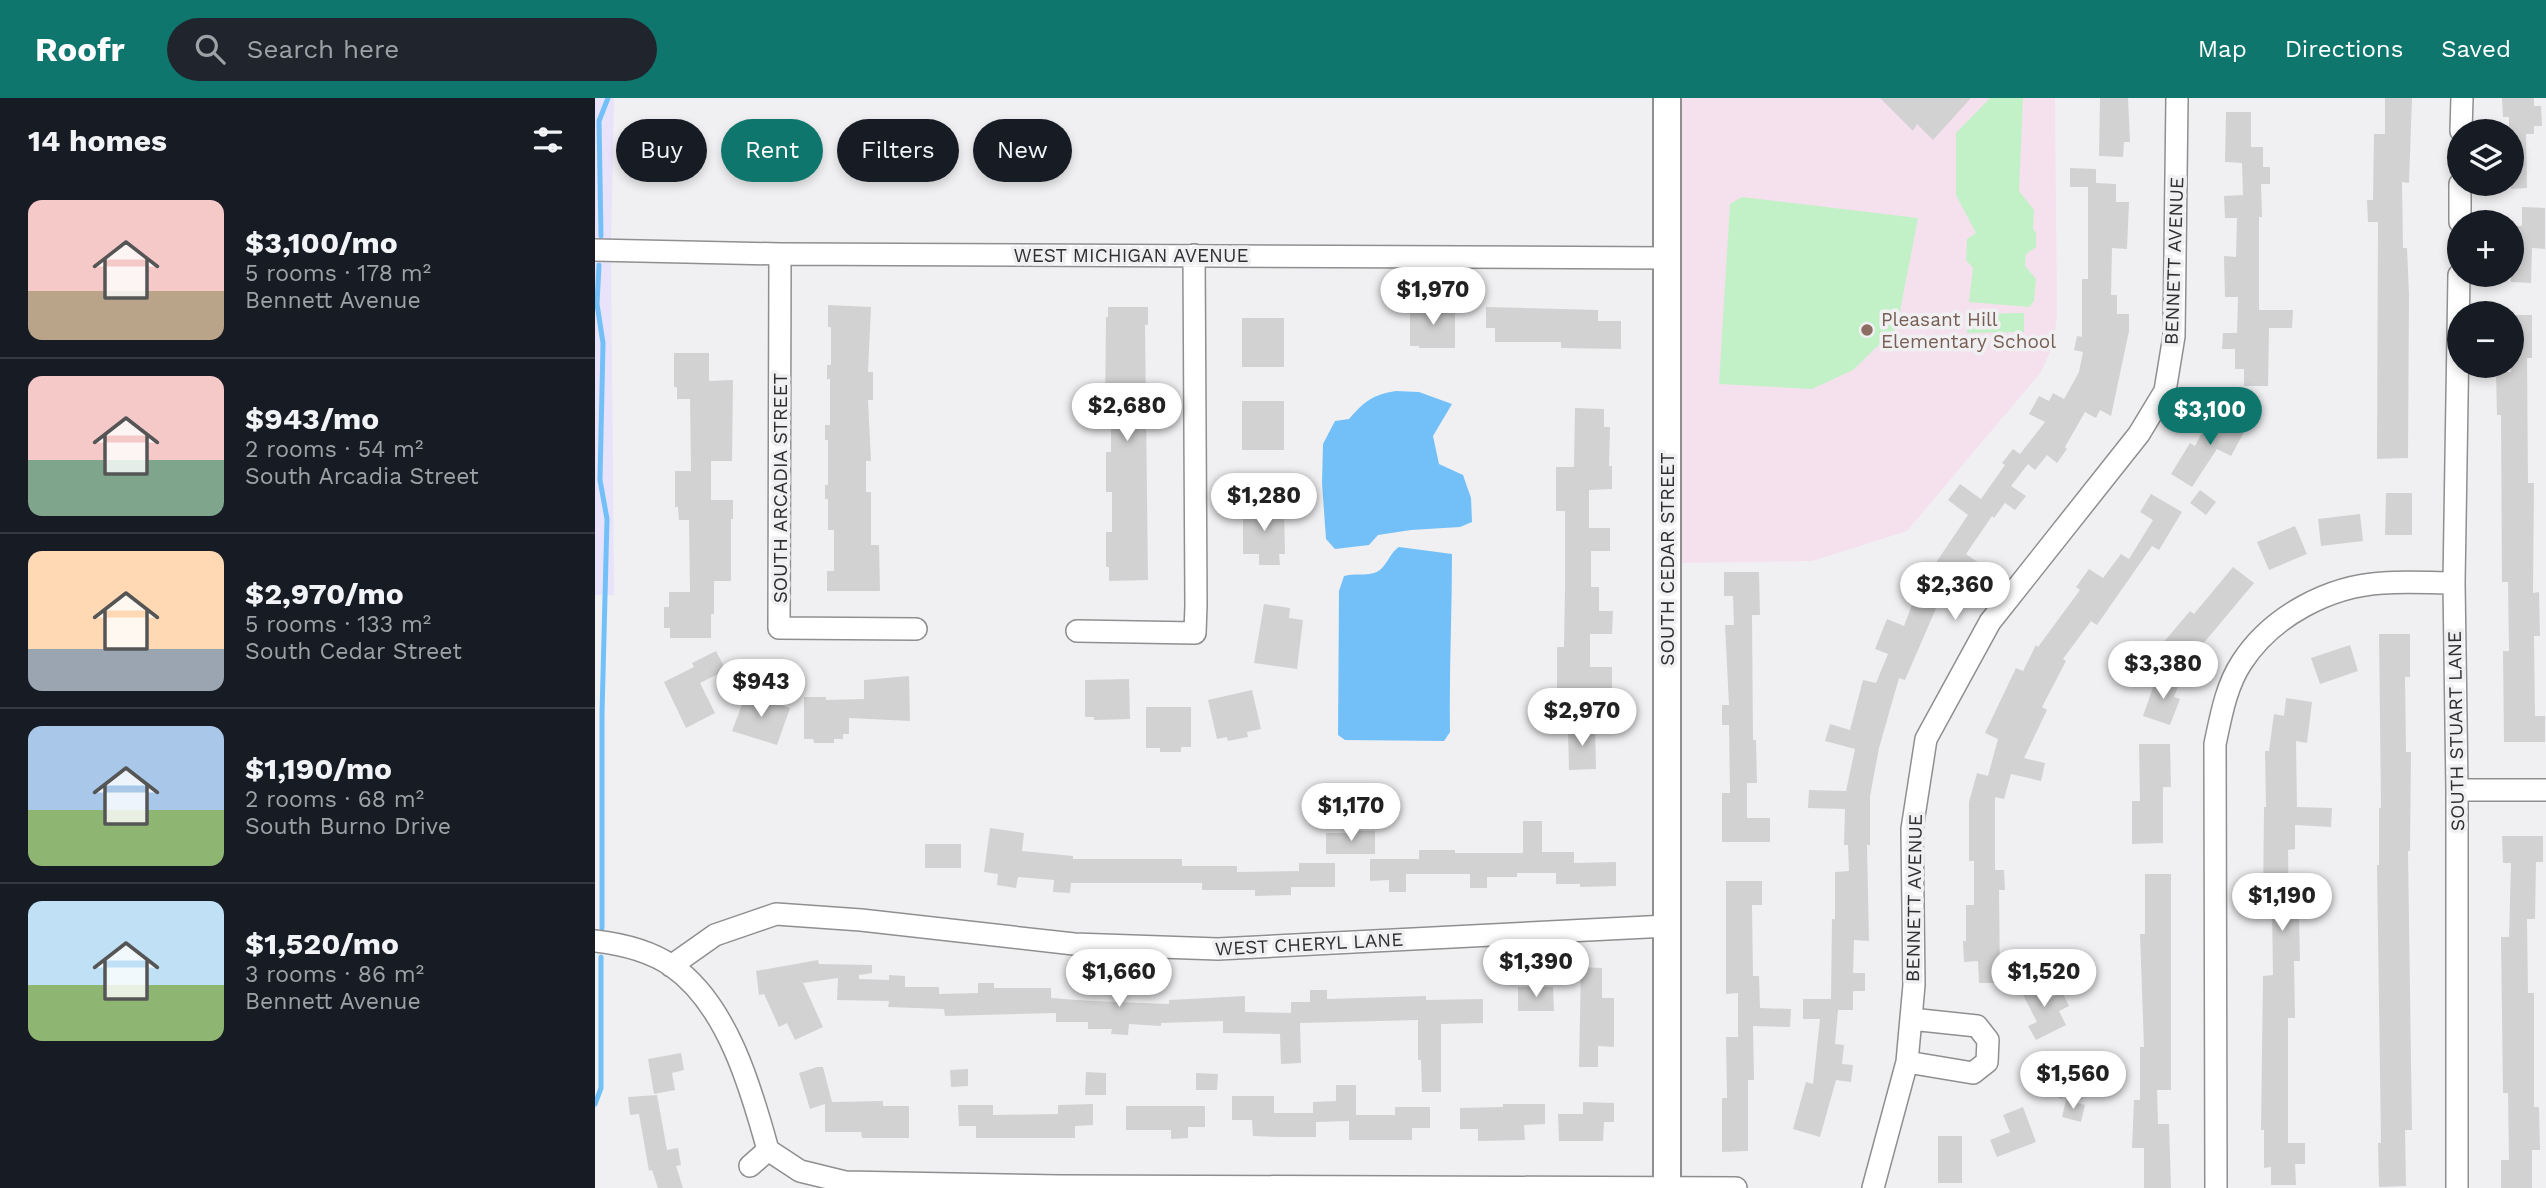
<!DOCTYPE html>
<html lang="en">
<head>
<meta charset="utf-8">
<style>
  body { margin:0; font-family:"Work Sans",sans-serif; background:#20242c; color:#f1f3f6; height:100vh; display:flex; flex-direction:column; font-size:26px; white-space:nowrap }
  * { box-sizing:border-box; margin:0 }
  p { font-size:23px; color:#9ea1a6 }
  .icon { flex:none; width:38px; height:38px; fill:none; stroke:currentColor; stroke-width:2; stroke-linecap:round; stroke-linejoin:round }
  .map { position:relative; flex:1; overflow:hidden }
  .side { display:flex; flex-direction:column; background:#171b24; width:595px }
  .side>* { flex:none }
  .top-card { position:absolute; left:21px; top:21px; width:665px; height:63px; display:flex; gap:14px }
  .fabs { position:absolute; left:1852px; top:21px; display:grid; gap:14px }
  .fabs a { display:grid; place-items:center; width:77px; height:77px; border-radius:50%; background:#171b24; box-shadow:0 4px 10px #0003; font-size:35px }
  .price { position:absolute; translate:-50% -60px; padding:0 16px; border-radius:24px; background:#fff; color:#222; font-size:23px; line-height:46px; filter:drop-shadow(0 2px 4px #0008) }
  .price::after { content:''; position:absolute; left:50%; top:42px; width:21px; height:16px; margin-left:-10px; background:inherit; clip-path:polygon(0 0,100% 0,50% 100%) }
  .price.on { background:#0f766e; color:#fff }
  ul { padding:0; list-style:none }
  li { display:flex; align-items:center; gap:21px; height:175px; padding:0 28px }
  li+li { border-top:2px solid #363941 }
  li span { display:grid; place-items:center; flex:none; width:196px; height:140px; border-radius:14px; color:#555 }
  li>.icon { margin-inline-start:auto }
  span .icon { width:84px; height:84px; fill:#fffc; stroke-width:1 }
  li b { font-size:30px }
  h2 { display:flex; justify-content:space-between; align-items:center; height:84px; padding:0 28px; font-size:30px }
  .chip { padding:0 24px; border-radius:32px; background:#171b24; box-shadow:0 4px 10px #0003; font-size:24px; line-height:63px }
  .chip.on { background:#0f766e; color:#fff }
  header { display:flex; align-items:center; gap:42px; box-sizing:border-box; height:98px; padding:0 35px; background:#0f766e; color:#fff }
  header strong { font-size:33px }
  nav { display:flex; gap:38px; margin-inline-start:auto; font-size:24px }
  .search { width:490px; height:63px; background:#20242c; display:flex; align-items:center; gap:18px; box-sizing:border-box; padding:0 24px; border-radius:38px; color:#9ea1a6; font-size:26px }
  main { display:flex; flex:1; min-height:0 }
  .map>svg:first-child { display:block }
  .industrial { fill:#e8e3fa }
  .education { fill:#f5e0ee }
  .green { fill:#c3f1c7 }
  .water { fill:#73c0f8 }
  .lines { fill:none; stroke-linecap:round; stroke-linejoin:round }
  .stream { stroke:#73c0f8; stroke-width:5 }
  .building { fill:#d2d2d3 }
  .minor-casing { stroke:#8f8f90; stroke-width:24 }
  .tertiary-casing { stroke:#8f8f90; stroke-width:30 }
  .minor { stroke:#fff; stroke-width:21 }
  .tertiary { stroke:#fff; stroke-width:26 }
  .education-dot { fill:#8d6e63; stroke:#f0f0f2; stroke-width:2.5 }
  .labels { text-anchor:middle; dominant-baseline:central; stroke-width:7; stroke-linejoin:round; paint-order:stroke }
  .street-label { font-size:19px; fill:#2f2f30; stroke:#f0f0f2 }
  .education-label { font-size:19px; fill:#785e54; stroke:#f0f0f2; text-anchor:start }
</style>
</head>
<body>
<header>
<strong>Roofr</strong>
<div class="search"><svg class="icon" aria-label="search" viewBox="0 0 24 24"><circle cx="10" cy="10" r="6"/><path d="M15 15l6 6"/></svg>Search here</div>
<nav><a>Map</a><a>Directions</a><a>Saved</a></nav>
</header>
<main>
<section class="side">
<h2>14 homes<svg class="icon" aria-label="filters" viewBox="0 0 24 24"><path d="M4 7h16M4 17h16"/><circle cx="9" cy="7" r="2"/><circle cx="15" cy="17" r="2"/></svg></h2>
<ul>
<li><span style="background:linear-gradient(#f6c9c9 65%,#b9a48a 0)"><svg class="icon" aria-label="home" viewBox="0 0 24 24"><path d="M3 11l9-7 9 7M6 9v11h12V9"/></svg></span><div><b>$3,100/mo</b><p>5 rooms · 178 m²</p><p>Bennett Avenue</p></div></li>
<li><span style="background:linear-gradient(#f6c9c9 60%,#7fa58c 0)"><svg class="icon" aria-label="home" viewBox="0 0 24 24"><path d="M3 11l9-7 9 7M6 9v11h12V9"/></svg></span><div><b>$943/mo</b><p>2 rooms · 54 m²</p><p>South Arcadia Street</p></div></li>
<li><span style="background:linear-gradient(#ffd9b3 70%,#9aa5b1 0)"><svg class="icon" aria-label="home" viewBox="0 0 24 24"><path d="M3 11l9-7 9 7M6 9v11h12V9"/></svg></span><div><b>$2,970/mo</b><p>5 rooms · 133 m²</p><p>South Cedar Street</p></div></li>
<li><span style="background:linear-gradient(#a9c7e8 60%,#8fb573 0)"><svg class="icon" aria-label="home" viewBox="0 0 24 24"><path d="M3 11l9-7 9 7M6 9v11h12V9"/></svg></span><div><b>$1,190/mo</b><p>2 rooms · 68 m²</p><p>South Burno Drive</p></div></li>
<li><span style="background:linear-gradient(#bfe0f5 60%,#8fb573 0)"><svg class="icon" aria-label="home" viewBox="0 0 24 24"><path d="M3 11l9-7 9 7M6 9v11h12V9"/></svg></span><div><b>$1,520/mo</b><p>3 rooms · 86 m²</p><p>Bennett Avenue</p></div></li>
</ul>
</section>
<div class="map">
<svg width="1951" height="1090" viewBox="0 0 1951 1090">
  <rect width="100%" height="100%" fill="#f0f0f2"/>
  <path class="industrial" d="M0,0h19l-3,152 3,345h-19z"/>
  <path class="education" d="M1084,0h376l2,218 -4,29 -12,27 -134,159 -95,30 -132,2z"/>
  <path class="green" d="M1395,0h33l-4,93 15,19 -1,19 3,4v14l-10,7 -1,12 11,13 -2,22 -5,6 -60,-5 4,-34 -7,-8 1,-21 9,-6 -20,-38v-62z
    M1147,99l176,21 -21,109 -44,43 -41,19 -93,-5 11,-180z
    M1429,215v19l-57,1v-19z"/>
  <path class="water" d="M801,293l23,1 33,12 -19,32 6,28 24,11 8,23 1,24 -12,5 -49,3 -33,5 -9,10 -34,4 -9,-10 -4,-56 1,-39 12,-23 14,-2c16,-18 23,-24 47,-28z
    M804,449l53,7c0,60 -3,119 -2,178l-6,9 -99,-1 -7,-5 1,-144 5,-15c10,-3 21,0 30,-3 12,-3 15,-20 25,-26z"/>
  <g class="lines">
    <path class="stream" d="M6,138l-2,-115 9,-23
      M4,167l-2,39 6,39 -3,137 7,39 -5,195v214
      M0,1006l6,-16v-131"/>
  </g>
  <path class="building" d="M1285,0h91l-38,42 -16,-16 -4,7z
    M1505,0h28l2,44h-6l-1,15 -24,-1z
    M1790,0h27l-3,85 -7,-1 1,66h4l2,46 -1,164 -31,1 1,-237h-10l-1,-22h6l1,-66h11z
    M1907,0h32v8h7l1,20h-8v8h-8l1,54 -16,1v-58h-2v-14h-6z
    M1631,14h25v35h12v20h7v17h-9l1,33h-3v93h34l-1,18h-23l-1,58h-24v-17h-9v-20h-13l1,-16h14l1,-36h-13l-1,-41 12,1 1,-39h-12l-1,-22 19,-1 -1,-32 -17,-1z
    M1475,70l26,1v14l20,1v18h13l-2,47 -15,-1 -1,47h6v19h12v17l-18,85 -11,-6 -4,8 -11,-6 -20,35 2,2 -10,14 -10,-8 -12,15 -7,-6 -17,22 15,10 -11,14 -10,-7 -11,15 -2,-2 -26,38 13,9 -12,17 -5,-3 -9,25 -12,-5 -36,83 -6,-2 -20,70 -9,48v49h-3l2,96 -15,-1 -1,33h12v18h-12v19h-15l-3,34 9,1 -2,19 11,1 -2,17 -15,-2 -16,57 -27,-8 13,-47 7,2 7,-65h-17v-20h28l1,-80h3v-47l14,-1 -1,-26h-4l1,-36 -37,-1 1,-18 37,1 9,-42 -30,-8 5,-17 20,6 13,-50 13,3 12,-29 -13,-5 12,-30 17,7 12,-32 -13,-5 4,-12 16,5 45,-67 -20,-15 12,-16 21,15 24,-34 -3,-2 11,-14 7,5 25,-32 -16,-8 10,-18 10,5 4,-8 11,6 15,-27 4,-20 -9,-2 3,-14 5,1v-58h6v-92h-18z
    M1927,109l23,1v41l-13,-1 -1,35 -20,-1v-56h11z
    M233,207l43,2 -3,65h5v28h-5l3,61h-5v31h5v53h8l1,46h-53v-20h7v-41h-6v-31h-3v-14h3v-45h-3v-15h5v-46h-3v-14h4v-38h-3z
    M513,209h40v18h-3l3,255 -39,1v-14h-3v-35h6v-40h-6v-40h5v-39h-6l1,-96h2z
    M815,209h45v41h-36v-2h-9z
    M891,209l112,3v11h23v28l-60,-1v-6h-66v-14h-9z
    M1916,217h21v43h-5l1,125h6l-1,110 6,-1 1,44h-6l1,80h10v26h-41l-1,-91h6l-1,-69h-6l-1,-167h-4l-1,-43h15z
    M647,220h42v49h-42z
    M79,255h35v28l24,-1 -1,81h-21v39h22v19h-2v62h-17v33h-3v24h-41v-10h-6v-21h5v-15h21l-1,-72h-10l-1,-13h-3v-36h16l-1,-72h-13v-12h-3z
    M647,303h42v49h-42z
    M980,310l29,1v18h6l-1,39h3v23l-23,1v38h21v23h-19v36h8v24h14l-1,23h-22v33h22v23l-55,1v-44h7l1,-60v-76h-9v-44h18z
    M1636,315l18,10 -18,33 -14,-7 -25,38 -21,-13 19,-31 5,3 16,-30 14,7z
    M1605,392l16,12 -10,13 -16,-12z
    M1791,395h26v42h-27z
    M1556,396l31,18 -23,38 -7,-4 -55,79 -6,-4 -28,38 3,2 -24,46 5,3 -23,48 21,5 -4,18 -30,-7 -7,25 -9,-2v73h9l1,20h-6l1,93h-21l-1,-22 -14,1 -1,-21h3v-36h8v-44h-5v-59l8,-29 11,3 10,-37 -13,-6 31,-65 7,3 13,-26 2,2 42,-57 -4,-3 13,-18 14,9 18,-24 8,5 24,-39 -13,-8z
    M648,407h41l1,49h-6l1,11h-21v-11h-16z
    M1765,416l3,27 -42,5 -3,-27z
    M1700,428l12,28 -38,16 -12,-28z
    M1638,469l21,16 -67,80 -24,-20 27,-32 4,3z
    M1129,474h35l1,43h-8l1,125h3l1,43h-10v35h23v24h-48v-49h8l-1,-68h-7v-20h7l-4,-80h9l-1,-29h-9z
    M669,506l26,4 -1,10 14,2 -6,49 -43,-6z
    M1784,536h31v43h-5l1,75h5l-1,99h-2l4,279h-7l1,56 -27,1 -1,-44h3l-4,-278h2v-57h2z
    M1755,547l8,26 -38,13 -9,-26z
    M121,553l10,19 -26,13 15,30 -29,15 -22,-46 30,-15 -2,-4z
    M314,578l1,45 -61,-3v16h-6v5h-9v4h-20l-1,-4h-9v-42h22v3l38,-1v-19z
    M1562,578l22,8 -5,13 6,2 -10,26 -27,-9z
    M534,581l1,40 -36,1v-3h-9v-37z
    M657,592l9,39 -14,3 1,5 -20,4 -1,-4 -10,2 -9,-39z
    M151,596l11,4 1,-2 32,12 -13,37 -45,-14z
    M1691,600l26,4 -5,41 -11,-2 1,66 35,1 -1,19 -36,-2v24l-7,1 1,68h10l1,43h-6l1,57h-7v125h17v21h-10l1,21h-25v-18l-7,1v-38h-3l2,-154 10,-1 -1,-67h-9l1,-101h2l-1,-56h4l5,-37 10,2z
    M551,609h45v40h-10v5h-21v-4h-14z
    M973,629h27l1,42 -27,1z
    M1544,646h31l1,43h-8v56l-31,1v-43h8z
    M928,723h19v31h32v11l42,-1v24l-36,1v-3h-24v-11h-39v4h-30v11h-17v-14h-64v18h-17v-12l-19,1v-22h49v-9h36v3h68z
    M395,730l34,5 -2,18 51,5v3h109v7h55v6l62,-1v-8h36v24h-44v8l-36,1v-6h-53v-7h-131l-1,10 -17,-1 1,-12 -36,-3 -2,11 -19,-3 1,-11 -14,-2z
    M761,733h19v23h-49v-21h30z
    M1907,738h41v26h-7l-1,57h-8l1,74h6v114h5l1,43h-8v38h-31v-28h8l-1,-67h-5l-2,-156h8l2,-74h-8z
    M330,746h36v24h-36z
    M1550,776h26v216h-14l1,34h11l2,64h-27v-40h-12l2,-48h6v-53h4l-4,-113h5z
    M1131,783h36v24h-10l1,71h6l1,32 31,1 -1,18 -37,-1 1,54h-6v71l-26,1v-54h5l-1,-61h12v-44l-12,1z
    M223,862l1,4 53,1v8l-13,2v4l30,1v-5l16,1v11h34v7l39,-1v-10h16v5h57v10l40,3 78,3v-4l76,-4v16l46,1v-11h19v-12h17v9l99,-3v4l57,-1v24l-42,1v68h-19l-1,-32h-3v-40l-118,3 1,40 -20,1 -1,-30 -57,-1v-12l-62,2v3l-32,-2 -1,11 -17,-1 1,-5h-24v-7h-32v-9l-111,3 -1,-7 -56,-2 1,-6 -52,-1 1,-22 -35,5 20,44 -28,13 -8,-17 -8,4 -15,-33 -5,1 -3,-24z
    M986,869l21,1v30h12v49l-16,-1v21h-19z
    M1444,881l10,20 13,-7 7,14 -10,5 7,14 -30,15 -8,-14 9,-4 -17,-33z
    M923,889h35l1,24h-36z
    M86,955l3,17 -12,3 3,17 -21,4 -6,-35z
    M1446,955l23,9 -6,15 11,4 -7,18 -32,-12z
    M222,969h6l9,35 51,-1v5h26v32h-47l-1,-6h-36v-28l-15,5 -11,-36z
    M373,971v17l-17,1 -1,-17z
    M491,974l20,1v22h-21z
    M601,975l22,1 -1,16h-21z
    M741,987h20v30h39v-8h35v21h-18v12h-63v-19l-33,1v15h-36l-27,-1 -1,-16h-20v-24h42v17h39v-11l23,-1z
    M62,997l10,55 11,-2 3,17 -5,1 7,22h-25l-6,-18 -3,1 -10,-57 -9,1 -2,-18z
    M1471,1002l19,5 -4,17 -19,-5z
    M988,1004l31,1v19h-10l-1,19h-44l-1,-27h25z
    M498,1006v21l-18,1v12h-99v-12h-17l-1,-21h35v10l65,-1v-9z
    M908,1006h42v20l-21,1 1,15 -47,1v-12h-18v-21l43,-1z
    M531,1008h79v21h-17v11l-17,1v-9h-45z
    M1428,1009l13,35 -39,15 -7,-17 20,-8 -7,-17z
    M1343,1038h24v47h-24z"/>
  <g class="lines">
    <defs>
      <path id="minor" d="M1866,33l1,-33
        M1865,124v-38
        M0,152l185,4 887,4
        M185,156l-1,374 137,1
        M482,533l118,2 1,-28 -2,-350
        M1862,692h89
        M0,843c26,3 55,10 77,25 55,38 79,122 96,184l32,21 45,11 214,4 677,2
        M76,868l44,-31 61,-21 85,6 213,24 144,5 449,-23
        M1312,964l66,11 14,-11 1,-22 -11,-14 -66,-7
        M155,1068l18,-16
        M1278,1090l34,-126 7,-77 -2,-156 14,-90 64,-117 149,-188 26,-43 9,-55 3,-238
        M1621,1090l-1,-444c6,-28 11,-58 27,-82 30,-46 87,-76 141,-79 24,-2 48,0 71,0
        M1862,1090v-398l-3,-207 5,-308"/>
      <path id="tertiary" d="M1072,0v1090"/>
    </defs>
    <use href="#minor" class="minor-casing"/>
    <use href="#tertiary" class="tertiary-casing"/>
    <use href="#minor" class="minor"/>
    <use href="#tertiary" class="tertiary"/>
  </g>
  <circle class="education-dot" cx="1272" cy="232" r="7"/>
  <g class="labels">
    <g class="street-label">
      <text x="536" y="157">WEST MICHIGAN AVENUE</text>
      <text transform="translate(1579 163) rotate(-88)">BENNETT AVENUE</text>
      <text transform="translate(185 390) rotate(-90)">SOUTH ARCADIA STREET</text>
      <text transform="translate(1072 461) rotate(-90)">SOUTH CEDAR STREET</text>
      <text transform="translate(1861 633) rotate(-91)">SOUTH STUART LANE</text>
      <text transform="translate(1319 800) rotate(-89)">BENNETT AVENUE</text>
      <text transform="translate(714 846) rotate(-3)">WEST CHERYL LANE</text>
    </g>
    <g class="education-label">
      <text x="1286" y="221">Pleasant Hill<tspan x="1286" dy="22">Elementary School</tspan></text>
    </g>
  </g>
</svg>
<div class="fabs">
<a><svg class="icon" aria-label="layers" viewBox="0 0 24 24"><path d="M12 4l9 5-9 5-9-5zM3 14l9 5 9-5"/></svg></a>
<a>+</a>
<a>−</a>
</div>
<b class="price" style="left:838px;top:229px">$1,970</b>
<b class="price" style="left:532px;top:345px">$2,680</b>
<b class="price on" style="left:1615px;top:349px">$3,100</b>
<b class="price" style="left:669px;top:435px">$1,280</b>
<b class="price" style="left:1360px;top:524px">$2,360</b>
<b class="price" style="left:1568px;top:603px">$3,380</b>
<b class="price" style="left:166px;top:621px">$943</b>
<b class="price" style="left:987px;top:650px">$2,970</b>
<b class="price" style="left:756px;top:745px">$1,170</b>
<b class="price" style="left:1687px;top:835px">$1,190</b>
<b class="price" style="left:941px;top:901px">$1,390</b>
<b class="price" style="left:524px;top:911px">$1,660</b>
<b class="price" style="left:1449px;top:911px">$1,520</b>
<b class="price" style="left:1478px;top:1013px">$1,560</b>
<div class="top-card">
<a class="chip">Buy</a>
<a class="chip on">Rent</a>
<a class="chip">Filters</a>
<a class="chip">New</a>
</div>
</div>
</main>
</body>
</html>
